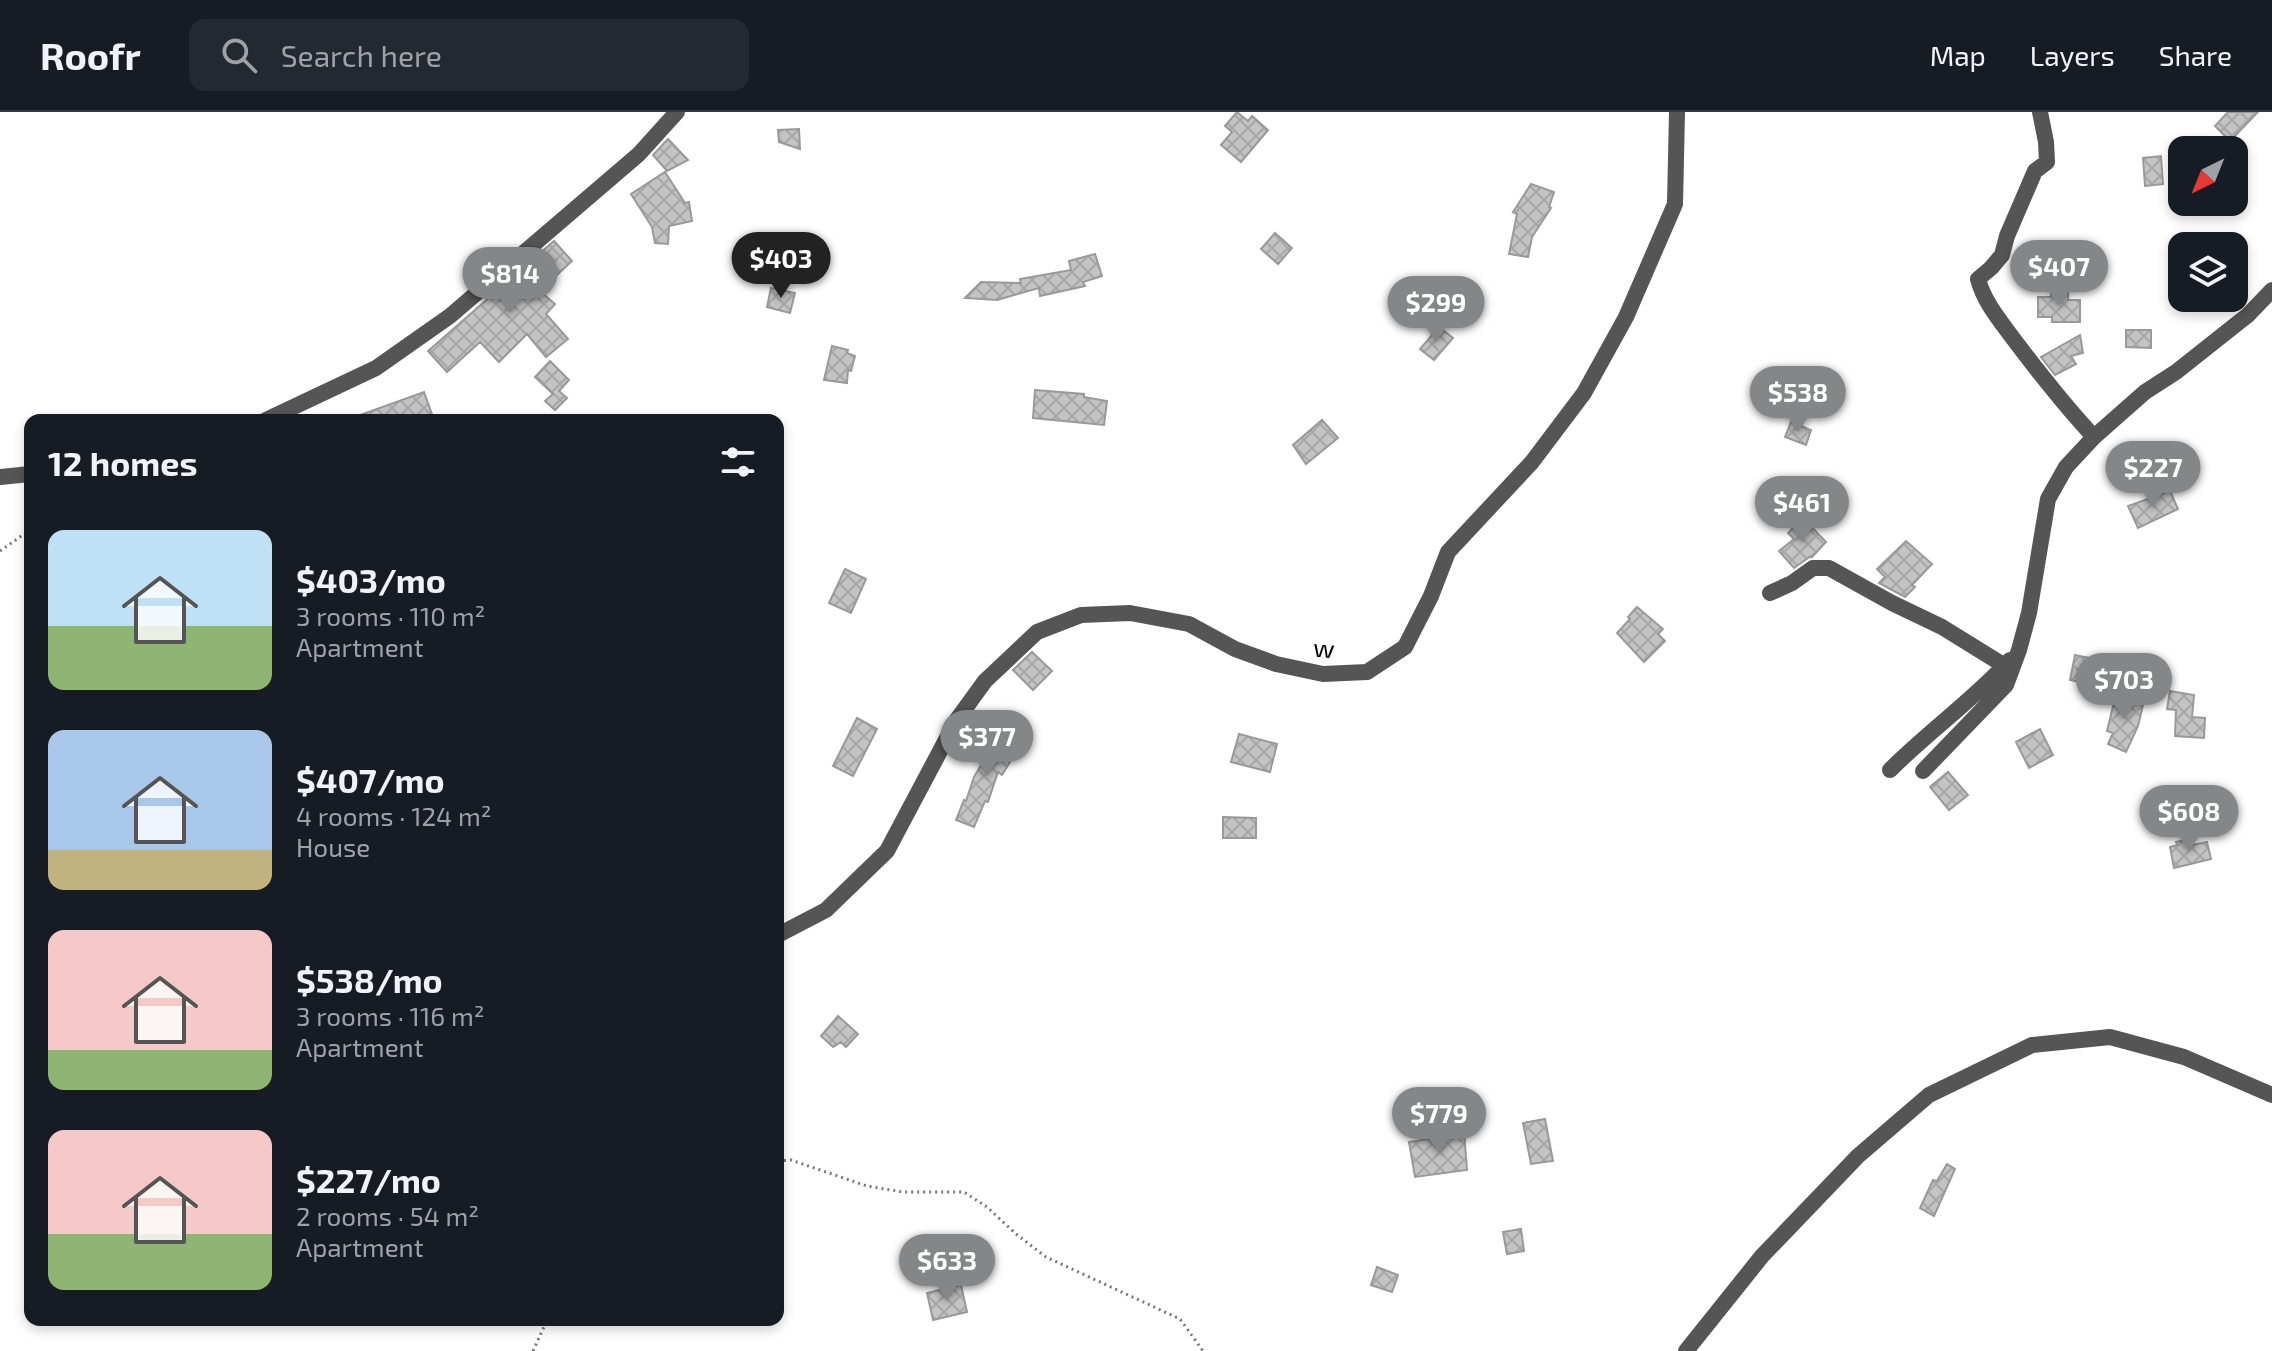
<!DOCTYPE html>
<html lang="en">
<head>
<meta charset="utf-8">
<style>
  body { margin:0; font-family:"Exo 2",sans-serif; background:#242831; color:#f1f3f6; height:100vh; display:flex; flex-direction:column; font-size:30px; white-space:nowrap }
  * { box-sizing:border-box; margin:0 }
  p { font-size:26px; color:#9ea1a6 }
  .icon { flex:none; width:44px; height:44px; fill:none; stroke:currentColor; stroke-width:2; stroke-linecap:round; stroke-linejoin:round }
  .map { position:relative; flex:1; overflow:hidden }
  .sheet { position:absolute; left:24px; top:302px; width:760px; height:912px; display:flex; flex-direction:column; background:#171b24; border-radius:16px; box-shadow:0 4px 12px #0003 }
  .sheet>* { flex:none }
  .needle { width:52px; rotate:223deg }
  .tools { position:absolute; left:2168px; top:24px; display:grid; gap:16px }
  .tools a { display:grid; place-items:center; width:80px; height:80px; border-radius:16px; background:#171b24; box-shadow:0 4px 12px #0003; font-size:40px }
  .price { position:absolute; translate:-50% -68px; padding:0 18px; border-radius:28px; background:#858687; color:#fff; font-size:26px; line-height:52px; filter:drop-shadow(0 2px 4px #0008) }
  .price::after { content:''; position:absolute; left:50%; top:48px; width:24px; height:18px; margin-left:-12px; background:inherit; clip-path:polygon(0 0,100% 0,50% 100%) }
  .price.selected { background:#222; color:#fff }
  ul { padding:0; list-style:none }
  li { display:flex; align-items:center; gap:24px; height:200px; padding:0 24px }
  li span { display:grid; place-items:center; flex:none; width:224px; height:160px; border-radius:16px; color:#555 }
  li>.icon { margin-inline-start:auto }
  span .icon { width:96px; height:96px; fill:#fffc; stroke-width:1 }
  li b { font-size:34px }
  h2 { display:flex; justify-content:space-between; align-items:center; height:96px; padding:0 24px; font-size:34px }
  header { display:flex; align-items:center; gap:48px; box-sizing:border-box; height:112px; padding:0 40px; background:#171b24; border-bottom:2px solid #363941 }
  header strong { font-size:38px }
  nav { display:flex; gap:44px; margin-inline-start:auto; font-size:28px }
  .search { width:560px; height:72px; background:#242831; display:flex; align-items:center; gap:20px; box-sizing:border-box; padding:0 28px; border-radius:16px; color:#9ea1a6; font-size:30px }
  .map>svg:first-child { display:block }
  .building { fill:url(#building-cross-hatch); stroke:#999; stroke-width:2 }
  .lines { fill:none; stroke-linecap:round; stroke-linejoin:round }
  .path { stroke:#777; stroke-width:3; stroke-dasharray:2 4; stroke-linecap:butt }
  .minor { stroke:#555; stroke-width:16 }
  .labels { text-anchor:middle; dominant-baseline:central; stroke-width:8; stroke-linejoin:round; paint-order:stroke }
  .street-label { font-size:26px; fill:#000; stroke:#fff }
</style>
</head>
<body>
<header>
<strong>Roofr</strong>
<div class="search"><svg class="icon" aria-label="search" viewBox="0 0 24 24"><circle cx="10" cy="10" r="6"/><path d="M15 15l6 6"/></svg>Search here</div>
<nav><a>Map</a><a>Layers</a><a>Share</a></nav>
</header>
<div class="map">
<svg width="2272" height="1239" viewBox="0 0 2272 1239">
  <defs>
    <pattern id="building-cross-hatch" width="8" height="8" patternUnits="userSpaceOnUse" patternTransform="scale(2)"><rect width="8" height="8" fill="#c4c4c4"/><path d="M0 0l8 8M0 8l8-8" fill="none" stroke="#a7a7a7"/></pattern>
  </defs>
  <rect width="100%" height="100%" fill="#fff"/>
  <path class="building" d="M1237,0l11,9 4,-5 16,14 -27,32 -20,-17 11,-13 -7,-6z
    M2228,0h30l-28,29 -15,-15z
    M799,17l1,20 -21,-7 -1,-12z
    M668,27l20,21 -21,11 -14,-16z
    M2161,44l2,28 -18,2 -2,-28z
    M665,60l20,31 4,-1 3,19 -23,5 -1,18 -13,-1 -3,-16 -21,-33z
    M1531,72l23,8 -5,15 2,1 -19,29 -4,20 -19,-3 8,-40 -4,-2z
    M1275,121l17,15 -14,16 -17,-15z
    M554,129l18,20 -32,30 15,13 -9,10 22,25 -22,18 -19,-23 -28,28 -19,-20 -33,30 -19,-21z
    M1095,142l7,22 -19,6 2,4 -45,10 -1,-8 -42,12 -32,-2 16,-16 40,1 -1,-4 51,-9 -2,-9z
    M771,176l24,5 -5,20 -23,-6z
    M2051,180h17v8h12v22h-28v-5h-14v-20h13z
    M1439,215l14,11 -19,22 -14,-11z
    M2126,218h25v18l-25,-1z
    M2080,223l3,18 -12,3 5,8 -21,11 -14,-18z
    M832,234l16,4 -1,3 8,3 -4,15 -3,-1 -1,13 -23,-3z
    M550,249l19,19 -10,11 8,7 -12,12 -10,-9 8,-7 -18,-17z
    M1035,278l49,4v3l23,4 -3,24 -71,-7z
    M424,280l10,28h-82v-2z
    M1322,308l16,18 -32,26 -13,-19z
    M1791,310l20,8 -5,15 -21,-8z
    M2170,379l8,18 -40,19 -10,-22z
    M1803,406l23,24 -14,15 -1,-1 -17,12 -15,-17 15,-12 -6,-6z
    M1906,429l26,23 -20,21 3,2 -10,10 -26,-14 6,-6 -8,-8z
    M845,457l21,10 -15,34 -22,-10z
    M1637,495l26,22 -5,5 7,7 -21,21 -27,-29 13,-14 -2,-2z
    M1032,540l20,19 -19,19 -20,-20z
    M2075,543l24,5 -6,25 -23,-5z
    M2170,579l24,4 -2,22 13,1 -1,20 -29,-2 1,-26 -9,-1z
    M2116,582l28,7 -6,25 -12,26 -18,-8 5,-11 -6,-2z
    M857,606l20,11 -24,47 -20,-10z
    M2040,617l13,26 -24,13 -13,-26z
    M999,618l18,10 -10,20 3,2 -8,13 -4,-3 -10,30 -3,-1 -11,26 -18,-7 8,-20 2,1 8,-24 19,-32 -2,-1z
    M1239,622l38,10 -7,28 -39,-10z
    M1948,660l20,23 -19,15 -19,-23z
    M1223,705l33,1v20h-33z
    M2190,727l2,6 15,-3 4,17 -37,9 -4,-21 7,-2 -1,-3z
    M838,904l20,18 -12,13 -5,-5 -8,5 -12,-11z
    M1545,1007l8,42 -22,3 -8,-41z
    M1464,1019l3,39 -52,7 -6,-35 38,-6v-4z
    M1947,1052l8,5 -21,47 -14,-8 13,-28 4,1z
    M1521,1117l3,22 -17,3 -4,-22z
    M1377,1155l21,8 -6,17 -21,-7z
    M961,1173l6,27 -34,8 -6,-27z"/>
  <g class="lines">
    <path class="path" d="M0,439l30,-21
      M778,1049l13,-1 76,26 36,6h61l23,15 29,27 30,23 134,62 23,32
      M533,1239l14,-31"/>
    <path class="minor" d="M2040,0l6,30 1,20 -12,9 -28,65 -5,19 -11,13 -13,11c5,20 19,38 31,54 27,36 54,71 85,104
      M266,308l110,-52 74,-52 189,-162 38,-42
      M0,365l30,-3
      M1770,481l22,-10 21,-15h16l63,35 50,24 63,39
      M1890,658c38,-38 83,-70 120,-110
      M1923,659l83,-86 13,-35 10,-37 19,-114 18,-32 28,-30 51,-45 31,-20 72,-57 24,-25
      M778,823l48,-25 61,-59 69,-130 29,-40 52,-49 44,-17 49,-2 59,11 46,25 41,15 47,10 44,-2 38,-25 26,-51 17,-44 84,-90 52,-69 42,-76 49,-113 2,-92
      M1686,1239l76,-95 96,-100 71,-61 103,-50 78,-8 74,20 88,38"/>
  </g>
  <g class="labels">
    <g class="street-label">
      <text transform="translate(1324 535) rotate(5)">w</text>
    </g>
  </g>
</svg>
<div class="tools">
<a><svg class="needle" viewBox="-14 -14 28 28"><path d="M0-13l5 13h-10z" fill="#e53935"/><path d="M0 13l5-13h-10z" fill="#9ea1a6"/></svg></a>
<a><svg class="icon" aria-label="layers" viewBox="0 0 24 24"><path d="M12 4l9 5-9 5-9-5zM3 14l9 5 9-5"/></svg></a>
</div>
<b class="price selected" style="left:781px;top:188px">$403</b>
<b class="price" style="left:2059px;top:196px">$407</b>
<b class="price" style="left:510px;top:203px">$814</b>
<b class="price" style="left:1436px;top:232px">$299</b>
<b class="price" style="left:1798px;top:322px">$538</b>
<b class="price" style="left:2153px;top:397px">$227</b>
<b class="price" style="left:1802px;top:432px">$461</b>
<b class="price" style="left:2124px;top:609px">$703</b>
<b class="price" style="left:987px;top:666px">$377</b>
<b class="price" style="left:2189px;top:741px">$608</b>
<b class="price" style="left:1439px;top:1043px">$779</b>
<b class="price" style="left:947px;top:1190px">$633</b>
<section class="sheet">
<h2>12 homes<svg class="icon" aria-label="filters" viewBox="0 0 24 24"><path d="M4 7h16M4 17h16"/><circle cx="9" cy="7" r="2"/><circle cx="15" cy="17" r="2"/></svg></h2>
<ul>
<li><span style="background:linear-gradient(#bfe0f5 60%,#8fb573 0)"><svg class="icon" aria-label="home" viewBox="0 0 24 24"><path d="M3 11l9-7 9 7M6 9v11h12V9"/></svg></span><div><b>$403/mo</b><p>3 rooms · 110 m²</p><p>Apartment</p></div></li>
<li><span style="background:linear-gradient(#a9c7e8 75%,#c2b280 0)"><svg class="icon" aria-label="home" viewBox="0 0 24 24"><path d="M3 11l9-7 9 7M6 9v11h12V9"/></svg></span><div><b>$407/mo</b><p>4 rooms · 124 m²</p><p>House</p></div></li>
<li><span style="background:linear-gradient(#f6c9c9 75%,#8fb573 0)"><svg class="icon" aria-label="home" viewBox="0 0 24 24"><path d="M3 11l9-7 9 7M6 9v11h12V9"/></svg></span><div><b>$538/mo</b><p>3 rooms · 116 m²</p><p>Apartment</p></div></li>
<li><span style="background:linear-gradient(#f6c9c9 65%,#8fb573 0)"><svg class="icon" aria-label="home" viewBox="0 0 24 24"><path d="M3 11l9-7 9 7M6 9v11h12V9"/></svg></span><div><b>$227/mo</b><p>2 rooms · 54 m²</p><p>Apartment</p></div></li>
</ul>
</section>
</div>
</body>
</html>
